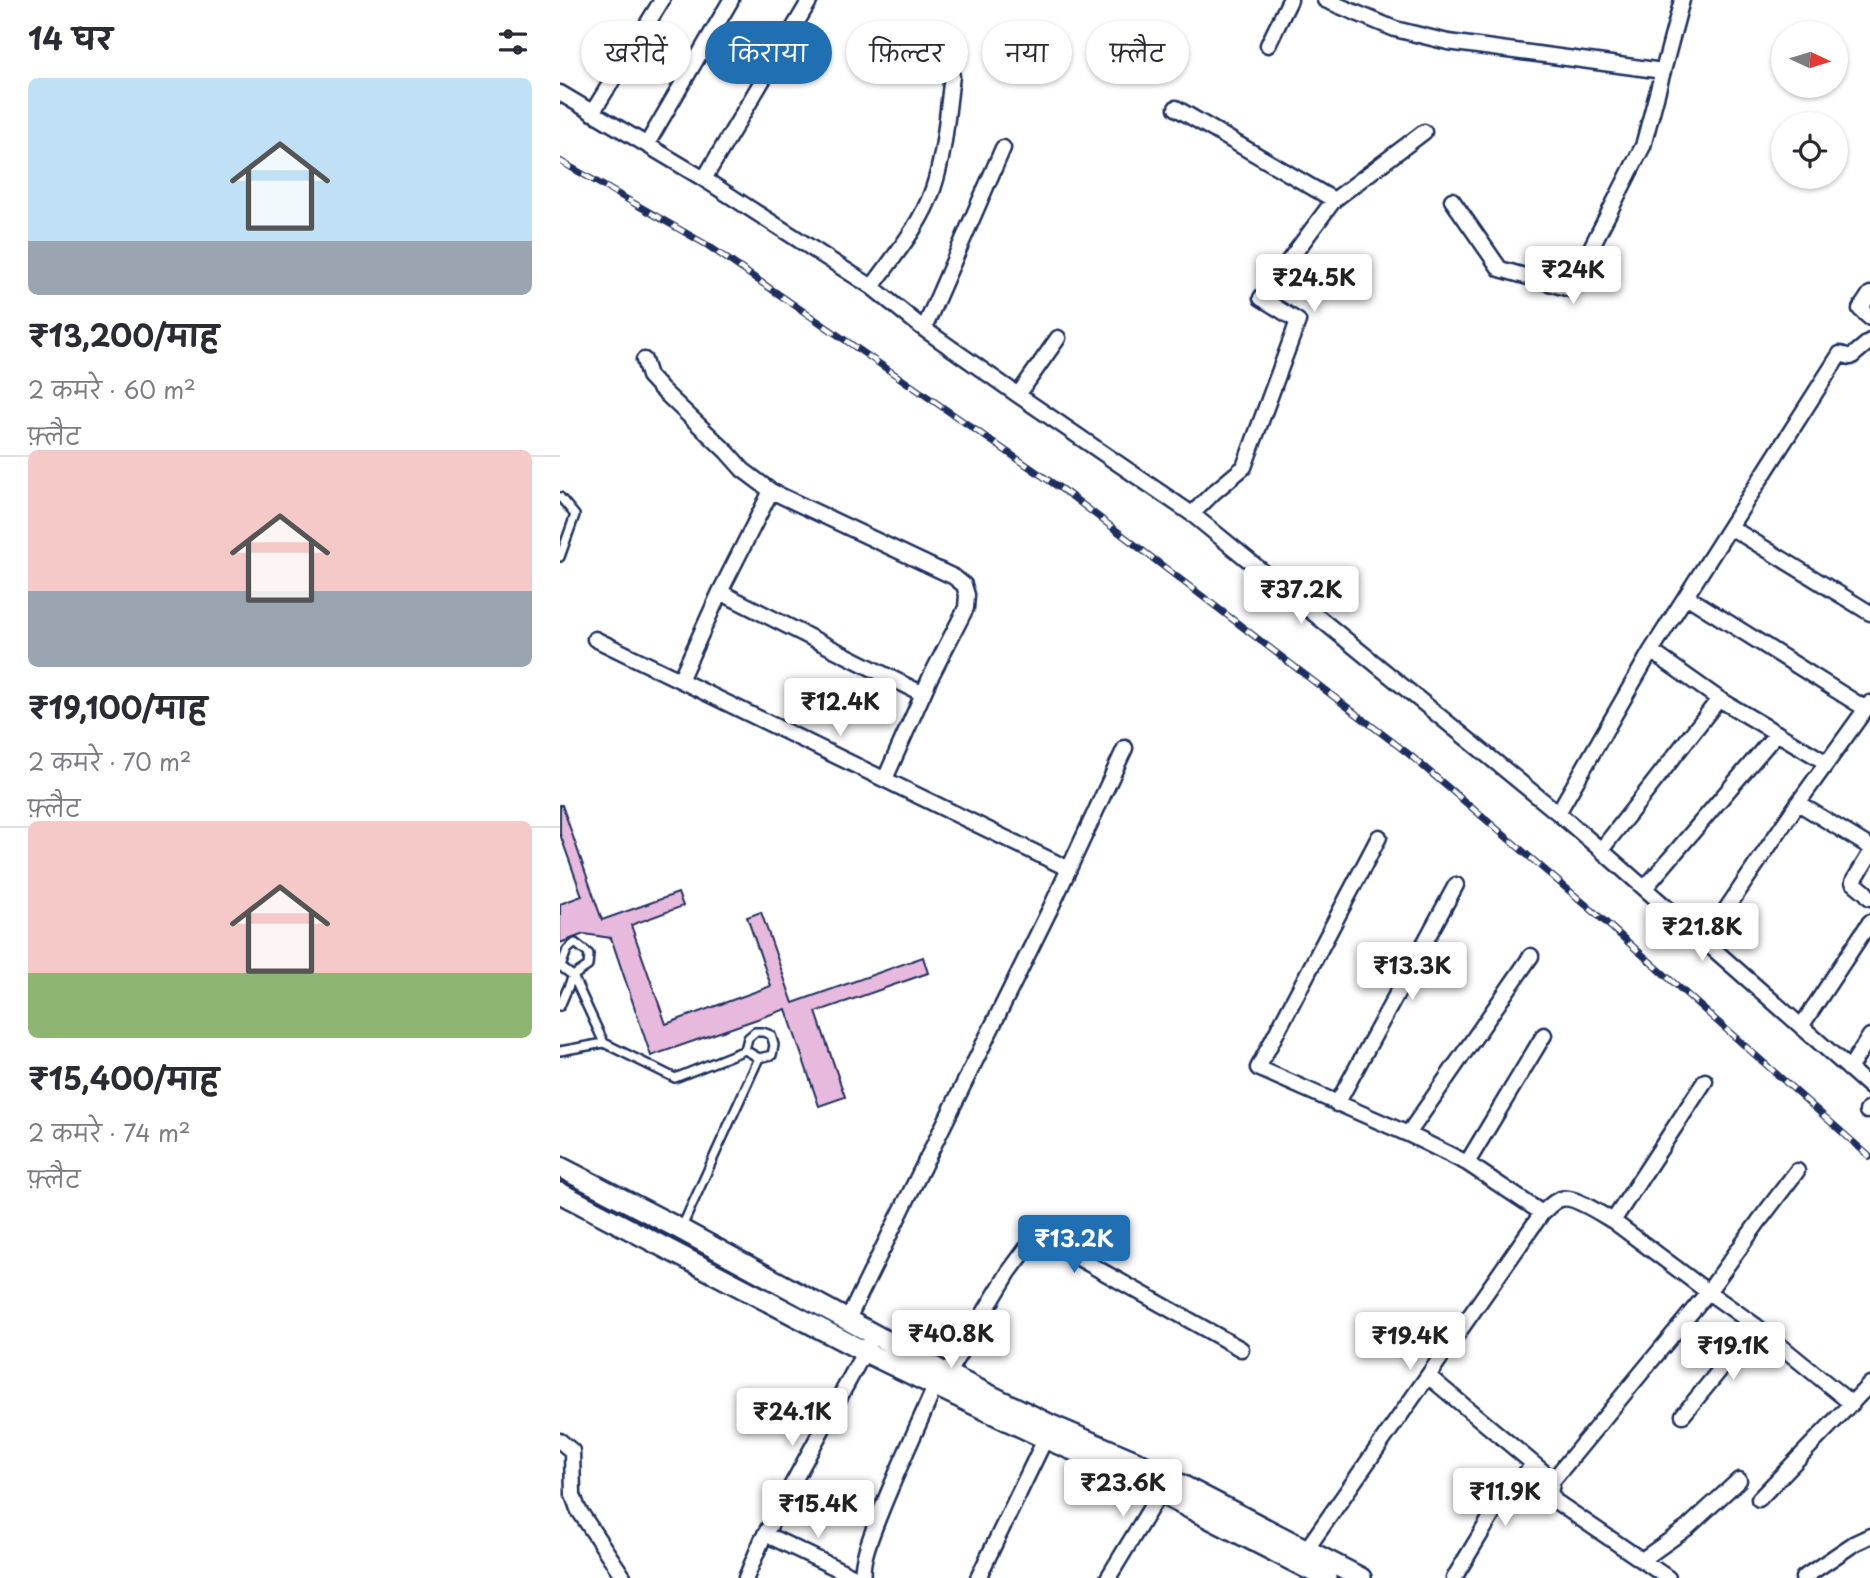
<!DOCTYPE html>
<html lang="hi">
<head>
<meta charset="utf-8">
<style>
  body { margin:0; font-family:"Playpen Sans","Playpen Sans Deva",sans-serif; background:#f2f2f3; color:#2b2b33; height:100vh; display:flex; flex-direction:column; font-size:26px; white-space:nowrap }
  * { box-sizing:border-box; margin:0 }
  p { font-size:23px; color:#7c7c81 }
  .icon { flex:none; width:38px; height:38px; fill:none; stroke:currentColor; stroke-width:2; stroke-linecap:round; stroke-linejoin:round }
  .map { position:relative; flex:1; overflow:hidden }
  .details { display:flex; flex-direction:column; background:#fff; width:560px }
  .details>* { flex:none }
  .top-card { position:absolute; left:21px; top:21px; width:665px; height:63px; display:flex; gap:14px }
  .needle { width:46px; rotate:94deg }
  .buttons { position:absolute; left:1211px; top:21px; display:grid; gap:14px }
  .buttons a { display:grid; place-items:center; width:77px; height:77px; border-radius:50%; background:#fff; box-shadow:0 2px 5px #0004; font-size:35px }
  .price { position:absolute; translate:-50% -60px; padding:0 16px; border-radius:7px; background:#fff; color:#222; font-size:23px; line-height:46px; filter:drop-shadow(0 2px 4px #0008) }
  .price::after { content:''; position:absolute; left:50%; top:42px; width:21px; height:16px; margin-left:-10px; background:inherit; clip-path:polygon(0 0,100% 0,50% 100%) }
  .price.on { background:#1f6fb2; color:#fff }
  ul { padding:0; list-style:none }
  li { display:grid; align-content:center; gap:14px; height:371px; padding:0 28px }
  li+li { border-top:2px solid #e1e1e2 }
  li span { display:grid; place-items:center; height:217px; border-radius:10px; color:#555 }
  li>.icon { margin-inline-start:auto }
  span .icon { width:126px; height:126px; fill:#fffc; stroke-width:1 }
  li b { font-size:30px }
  h2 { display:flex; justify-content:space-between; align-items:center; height:84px; padding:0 28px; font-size:30px }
  .chip { padding:0 24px; border-radius:32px; background:#fff; box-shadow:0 2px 5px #0004; font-size:24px; line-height:63px }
  .chip.on { background:#1f6fb2; color:#fff }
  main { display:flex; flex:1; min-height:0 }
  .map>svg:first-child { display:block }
  .building { fill:#e7b9dc; stroke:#1b2f5e; stroke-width:2 }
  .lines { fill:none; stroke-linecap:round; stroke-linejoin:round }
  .service-casing { stroke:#1b2f5e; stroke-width:12 }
  .minor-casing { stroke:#1b2f5e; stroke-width:19 }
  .secondary-casing { stroke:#1b2f5e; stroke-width:24 }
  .service { stroke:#fff; stroke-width:7 }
  .minor { stroke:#fff; stroke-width:14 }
  .secondary { stroke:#fff; stroke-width:19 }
  .rail-casing { stroke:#1b2f5e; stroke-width:7 }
  .rail { stroke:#fff; stroke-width:4.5; stroke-dasharray:13; stroke-linecap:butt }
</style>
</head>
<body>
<main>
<section class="details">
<h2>14 घर<svg class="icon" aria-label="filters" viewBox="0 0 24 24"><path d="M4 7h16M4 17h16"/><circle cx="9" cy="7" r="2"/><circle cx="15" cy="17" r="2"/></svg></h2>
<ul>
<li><span style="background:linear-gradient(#bfe0f5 75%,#9aa5b1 0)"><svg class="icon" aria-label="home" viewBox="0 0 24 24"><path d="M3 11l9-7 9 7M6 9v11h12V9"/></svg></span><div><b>₹13,200/माह</b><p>2 कमरे · 60 m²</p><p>फ़्लैट</p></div></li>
<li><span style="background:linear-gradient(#f6c9c9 65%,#9aa5b1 0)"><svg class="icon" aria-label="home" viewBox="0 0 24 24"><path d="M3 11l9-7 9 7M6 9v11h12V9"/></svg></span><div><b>₹19,100/माह</b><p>2 कमरे · 70 m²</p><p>फ़्लैट</p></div></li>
<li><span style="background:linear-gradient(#f6c9c9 70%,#8fb573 0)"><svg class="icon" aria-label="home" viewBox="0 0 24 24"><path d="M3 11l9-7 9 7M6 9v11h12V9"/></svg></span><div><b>₹15,400/माह</b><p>2 कमरे · 74 m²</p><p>फ़्लैट</p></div></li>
</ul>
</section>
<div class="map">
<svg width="1310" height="1578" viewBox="0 0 1310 1578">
  <rect width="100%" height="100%" fill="#fff"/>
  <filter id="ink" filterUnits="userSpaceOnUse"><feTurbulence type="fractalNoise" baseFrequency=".0143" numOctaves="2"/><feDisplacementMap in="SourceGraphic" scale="14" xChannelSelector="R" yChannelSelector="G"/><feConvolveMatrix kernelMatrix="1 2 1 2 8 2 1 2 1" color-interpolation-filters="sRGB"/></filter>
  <g filter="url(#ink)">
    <path class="building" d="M0,805h2l40,115 76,-27 5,13 -52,19 35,99 105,-38 -24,-69 14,-5 32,91 130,-46 5,16 -112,39 29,85 -26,9 -33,-97 -135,47 -40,-118 -27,-4 -24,9v-39l22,-8 -22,-62z"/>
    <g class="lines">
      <defs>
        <path id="service" d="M0,497l15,18 -15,42
          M0,1006l13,-30 -12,-9 6,-17 8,-7 14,11 -1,12 -15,10 31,67
          M195,1032h8l8,3 3,10 -2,10 -13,3 -14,-8 3,-12z
          M0,1051l44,-8 71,35 70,-28
          M121,1229l78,-171"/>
        <path id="minor" d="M765,0l70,29 53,13 215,29
          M708,45l22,-45
          M0,93l144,86 168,108 52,42 94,66 174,119 366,299 93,-162 189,-297 11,3 19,-16
          M616,108l158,92
          M32,113l70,-113
          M87,144l84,-144
          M144,179l106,-179
          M892,200l48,69 70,20 73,-143 39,-146
          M312,287c22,-31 49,-62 61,-98 12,-35 14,-76 19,-113
          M1310,294l-10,15 10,9
          M364,329l79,-181
          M84,360l5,16 12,13 66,63 16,18 28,21 -51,101 -40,88
          M458,395l40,-57
          M211,491l183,86 10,8 3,10 -1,13 -36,70 -45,101
          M632,514l21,-21 31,-26 54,-146 -37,-23 73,-98 90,-68
          M1170,527l140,86
          M160,592l203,102
          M1126,596l180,113
          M35,639l474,230
          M1091,651l68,48 108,64
          M1238,803l72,44
          M998,813l43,37 269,237
          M819,837l-121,231 150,66 59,29 75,50c6,-5 11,-12 19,-14 12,-4 40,15 52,22
          M1041,850l118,-151
          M1310,854l-17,28 12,10 5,6
          M1085,888l132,-155
          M1144,942l94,-139 72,-100
          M1242,1025l68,-103
          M1289,1069l21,-33
          M1145,1081l-92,140 95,71 48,34 96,78
          M777,1104l119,-219
          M1307,1111l3,-3
          M848,1134l123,-178
          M907,1163l77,-128
          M287,1321l206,-418 72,-155
          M387,1374l62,-102 17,-23 21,-6 26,12 168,94
          M868,1376l125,104
          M1123,1415l73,-89
          M0,1441l12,10 1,44 5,14 46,69
          M1199,1499l111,-115
          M205,1534l92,44
          M746,1550l236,-337
          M1082,1560l45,-32 52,-48
          M186,1578l16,-38 106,-195
          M303,1578c-3,-18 11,-49 18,-67 18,-45 39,-89 58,-134
          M418,1578l70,-145
          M548,1578l56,-92
          M894,1578l46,-76 34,-38
          M1108,1578l-113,-77 -5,-9 3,-12 155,-188 51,-71 38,-50
          M1243,1578l52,-35 15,-7"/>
        <path id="secondary" d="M0,1167l120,62 267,145 104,51 82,35 228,118
          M0,1193l305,159 181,87 82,34 32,20 166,85"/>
      </defs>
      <use href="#service" class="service-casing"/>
      <use href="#minor" class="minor-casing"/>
      <use href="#secondary" class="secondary-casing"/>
      <use href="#service" class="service"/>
      <use href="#minor" class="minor"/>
      <use href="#secondary" class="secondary"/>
      <defs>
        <path id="rail" d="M0,161l147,84 363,250 340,260 183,156 277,246"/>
      </defs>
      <use href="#rail" class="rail-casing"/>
      <use href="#rail" class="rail"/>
    </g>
  </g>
</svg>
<div class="buttons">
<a><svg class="needle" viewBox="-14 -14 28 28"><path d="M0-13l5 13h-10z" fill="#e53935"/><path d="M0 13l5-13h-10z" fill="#7c7c81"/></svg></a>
<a><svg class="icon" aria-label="locate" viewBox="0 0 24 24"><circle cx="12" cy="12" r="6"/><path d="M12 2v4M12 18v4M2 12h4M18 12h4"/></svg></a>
</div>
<b class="price" style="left:1013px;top:306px">₹24K</b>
<b class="price" style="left:754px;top:314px">₹24.5K</b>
<b class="price" style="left:741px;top:626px">₹37.2K</b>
<b class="price" style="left:280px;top:738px">₹12.4K</b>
<b class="price" style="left:1142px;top:963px">₹21.8K</b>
<b class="price" style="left:852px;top:1002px">₹13.3K</b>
<b class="price on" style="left:514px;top:1275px">₹13.2K</b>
<b class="price" style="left:391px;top:1370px">₹40.8K</b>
<b class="price" style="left:850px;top:1372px">₹19.4K</b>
<b class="price" style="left:1173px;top:1382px">₹19.1K</b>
<b class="price" style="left:232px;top:1448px">₹24.1K</b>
<b class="price" style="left:563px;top:1519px">₹23.6K</b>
<b class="price" style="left:945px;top:1528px">₹11.9K</b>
<b class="price" style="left:258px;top:1540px">₹15.4K</b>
<div class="top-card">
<a class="chip">खरीदें</a>
<a class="chip on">किराया</a>
<a class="chip">फ़िल्टर</a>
<a class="chip">नया</a>
<a class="chip">फ़्लैट</a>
</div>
</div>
</main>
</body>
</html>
